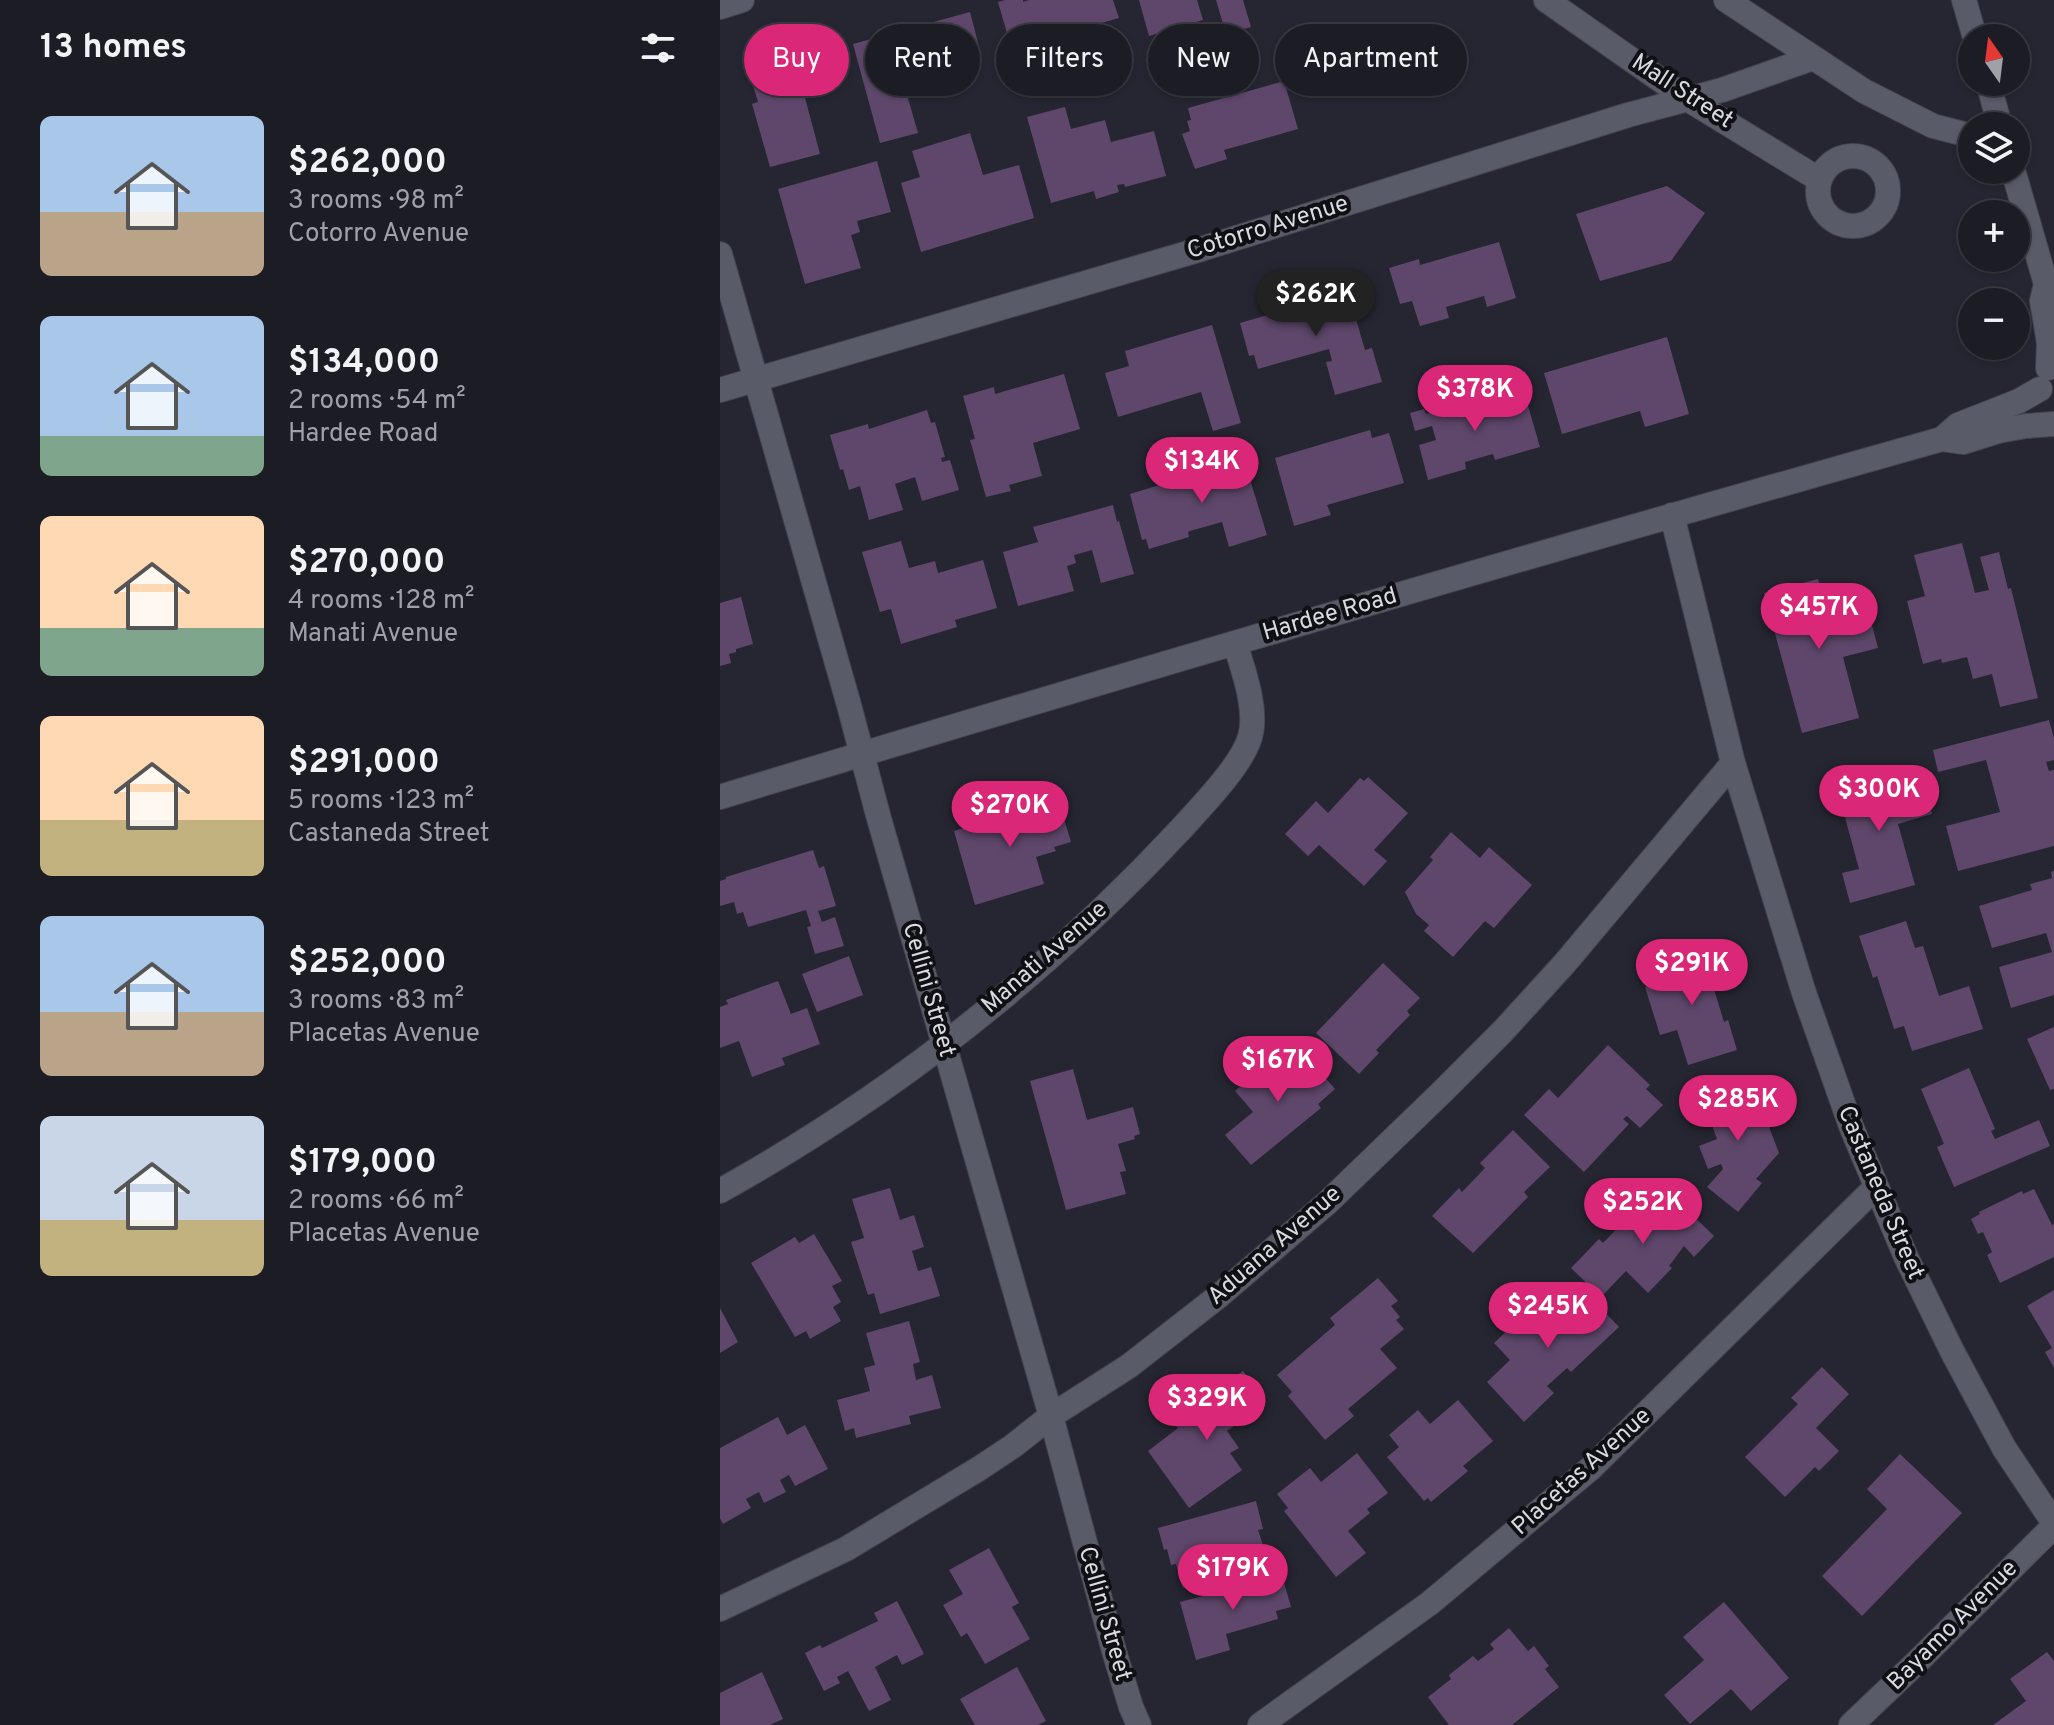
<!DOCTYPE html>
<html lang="en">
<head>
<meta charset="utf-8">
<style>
  body { margin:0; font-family:Overpass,sans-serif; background:#292932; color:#f1f3f6; height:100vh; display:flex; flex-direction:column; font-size:30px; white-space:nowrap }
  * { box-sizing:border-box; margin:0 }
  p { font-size:26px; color:#a0a1a7 }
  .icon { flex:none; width:44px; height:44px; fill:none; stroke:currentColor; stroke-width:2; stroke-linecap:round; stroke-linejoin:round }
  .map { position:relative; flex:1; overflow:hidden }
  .sheet { display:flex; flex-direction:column; background:#1c1c25; width:720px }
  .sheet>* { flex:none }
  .top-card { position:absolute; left:24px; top:24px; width:760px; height:72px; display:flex; gap:16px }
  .needle { width:52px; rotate:346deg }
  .tools { position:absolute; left:1238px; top:24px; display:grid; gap:16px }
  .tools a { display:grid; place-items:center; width:72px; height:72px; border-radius:50%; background:#1c1c25; box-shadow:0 2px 6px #0004,0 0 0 2px #3a3a42; font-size:40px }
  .price { position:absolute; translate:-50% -68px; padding:0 18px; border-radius:28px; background:#db2777; color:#fff; font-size:26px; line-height:52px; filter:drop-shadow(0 2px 4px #0008) }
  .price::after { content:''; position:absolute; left:50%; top:48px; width:24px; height:18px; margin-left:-12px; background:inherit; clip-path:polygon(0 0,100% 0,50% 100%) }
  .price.on { background:#222; color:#fff }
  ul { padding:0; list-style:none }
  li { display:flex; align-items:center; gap:24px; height:200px; padding:0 40px }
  li span { display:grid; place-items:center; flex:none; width:224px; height:160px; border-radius:12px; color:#555 }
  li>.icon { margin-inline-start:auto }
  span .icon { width:96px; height:96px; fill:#fffc; stroke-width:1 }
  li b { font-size:34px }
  h2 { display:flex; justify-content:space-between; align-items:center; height:96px; padding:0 40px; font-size:34px }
  .tag { padding:0 28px; border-radius:36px; background:#1c1c25; box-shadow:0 2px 6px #0004,0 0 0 2px #3a3a42; font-size:28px; line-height:72px }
  .tag.on { background:#db2777; color:#fff }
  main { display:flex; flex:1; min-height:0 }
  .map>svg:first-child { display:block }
  .building { fill:#5e476b }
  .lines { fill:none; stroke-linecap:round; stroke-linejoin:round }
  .minor-casing { stroke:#43444d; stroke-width:26 }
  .minor { stroke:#5a5b68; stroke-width:24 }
  .labels { text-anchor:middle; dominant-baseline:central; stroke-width:8; stroke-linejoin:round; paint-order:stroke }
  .street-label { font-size:24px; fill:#dadae2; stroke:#0f0f14 }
</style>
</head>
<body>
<main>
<section class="sheet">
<h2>13 homes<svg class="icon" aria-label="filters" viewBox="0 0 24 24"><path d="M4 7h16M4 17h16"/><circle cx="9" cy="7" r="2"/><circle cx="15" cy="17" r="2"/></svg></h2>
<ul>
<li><span style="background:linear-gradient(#a9c7e8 60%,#b9a48a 0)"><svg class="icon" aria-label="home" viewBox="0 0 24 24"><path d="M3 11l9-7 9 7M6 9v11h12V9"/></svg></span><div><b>$262,000</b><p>3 rooms · 98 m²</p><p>Cotorro Avenue</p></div></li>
<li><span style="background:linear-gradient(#a9c7e8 75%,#7fa58c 0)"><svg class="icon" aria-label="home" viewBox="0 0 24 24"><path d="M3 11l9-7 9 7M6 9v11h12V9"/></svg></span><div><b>$134,000</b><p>2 rooms · 54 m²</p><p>Hardee Road</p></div></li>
<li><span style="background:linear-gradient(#ffd9b3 70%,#7fa58c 0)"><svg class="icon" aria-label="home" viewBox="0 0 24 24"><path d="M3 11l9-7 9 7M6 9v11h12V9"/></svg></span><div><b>$270,000</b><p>4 rooms · 128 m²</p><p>Manati Avenue</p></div></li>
<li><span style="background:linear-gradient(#ffd9b3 65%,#c2b280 0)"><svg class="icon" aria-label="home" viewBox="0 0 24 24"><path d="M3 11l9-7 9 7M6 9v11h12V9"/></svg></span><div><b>$291,000</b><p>5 rooms · 123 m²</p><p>Castaneda Street</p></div></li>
<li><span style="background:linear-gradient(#a9c7e8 60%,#b9a48a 0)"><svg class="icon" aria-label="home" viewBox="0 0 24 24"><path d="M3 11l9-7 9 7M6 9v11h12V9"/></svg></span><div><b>$252,000</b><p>3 rooms · 83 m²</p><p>Placetas Avenue</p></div></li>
<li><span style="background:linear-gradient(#c9d6e8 65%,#c2b280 0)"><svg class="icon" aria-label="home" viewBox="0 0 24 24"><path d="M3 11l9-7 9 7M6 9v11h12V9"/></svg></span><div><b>$179,000</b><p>2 rooms · 66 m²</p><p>Placetas Avenue</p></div></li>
</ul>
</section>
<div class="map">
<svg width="1334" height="1725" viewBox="0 0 1334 1725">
  <rect width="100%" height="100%" fill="#252631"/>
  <path class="building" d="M285,0h18v2l6,-2h84l6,18 -39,11 9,29 -40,12 1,6 -28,9 -24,-83z
    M419,0h58l6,20 -54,16z
    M496,0h27l8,27 -25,7z
    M250,12l11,42 -44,12 1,6 -35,9 15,52 -38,10 -27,-99z
    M102,52l10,34 -28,8 16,60 -50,13 -18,-63 6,-2 -9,-30z
    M564,81l14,48 -74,21 3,9 -32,10 -13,-35 8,-3 -3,-10 4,-1 -3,-12z
    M345,107l6,22 34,-9 6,22 43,-11 12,45 -41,11 -1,-3 -7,1 2,7 -23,7 -2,-8 -43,12 -24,-86z
    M250,133l13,42 36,-10 15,53 -113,34 -20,-69 19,-6 -8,-26z
    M157,161l14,51 -34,9 3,11 -9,3 10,33 -56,16 -27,-95z
    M947,186l38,27 -34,48 -71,20 -24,-67z
    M779,242l17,56 -29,9 -3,-11 -38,11 3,11 -29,8 -8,-25 -12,3 -11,-36 30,-9 1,6z
    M625,281l20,69 7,-2 10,34 -47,13 -9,-33 6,-1 -3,-12 -71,20 -4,-14 -5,1 -9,-33 56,-16 -1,-4 18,-5 -2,-7z
    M492,325l29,98 -28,8 -12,-39 -83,25 -13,-44 24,-7 -4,-15z
    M947,337l22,77 -44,13 -5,-16 -78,23 -18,-61z
    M344,374l16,55 -47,14 9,33 -33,9 2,6 -25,6 -16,-57 5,-1 -12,-43 31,-9 1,7z
    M804,392l16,55 -45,13 -2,-6 -28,8 1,7 -38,11 -9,-35 17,-5 -4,-14 -17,5 -5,-18 14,-4 2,5 54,-16 2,7z
    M207,410l4,13 4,-1 10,35 -4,1 1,4 8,-2 9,30 -37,11 -7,-24 -20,7 8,26 -34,10 -9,-34 -11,4 -6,-21 -3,1 -10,-35 38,-11 1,5z
    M650,430l2,8 17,-5 15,50 -77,22 4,10 -37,11 -19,-68z
    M521,450l26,85 -38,12 -7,-25 -32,9 -2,1 1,5 -40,12 -3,-10 -4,1 -12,-46 76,-23 -3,-9z
    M393,505l4,17 2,-1 15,53 -33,9 -9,-33 -18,5 2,8 -9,3 7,25 -56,15 -15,-54 35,-10 -5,-15z
    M181,541l8,27 26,-7 3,12 45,-13 14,48 -42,12 2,7 -56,17 -10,-35 -11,3 -18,-60z
    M1242,543l13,50 14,-3 -9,-33 19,-5 9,37 3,-1 27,110 -38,9 -8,-33 -19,5 -6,-22 -25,6 -1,-4 -18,5 -16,-63 18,-5 -11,-41z
    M1098,579l7,27 39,-11 14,53 -35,9 16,61 -57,15 -38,-140z
    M21,597l12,47 -17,5v3l-7,2 2,9 -11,3v-63z
    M1329,720l5,18v22l-8,2 3,9 5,-1v76l-96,25 -12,-45 54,-14 -14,-52 -48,12 -5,-22z
    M1167,770l6,23 31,-8 8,29 -34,10 17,61 -65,18 -8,-30 17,-4 -23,-85z
    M648,777l40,36 -34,37 13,11 -23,25 -45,-41 -11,11 -23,-22 31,-33 12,12 32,-35 4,3z
    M338,799l13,43 -17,5 2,4 -20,6 8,27 -69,21 -21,-74 27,-8 -3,-8 38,-11 2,7z
    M731,832l29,26 9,-11 43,38 -38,43 -9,-7 -32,36 -29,-26 5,-6 -13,-11 -11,-22 28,-32 -3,-3z
    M93,850l6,18 5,-2 12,40 -18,5 4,11 13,-5 9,29 -29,8 -8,-27 4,-1 -5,-16 -58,17 -5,-15 -6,2 -3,-12 -14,4v-25l6,-2v-2z
    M1334,871v124l-43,13 -12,-41 53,-15 -6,-19 -54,15 -13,-42 53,-16 -2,-6 22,-6 -1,-6z
    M1186,921l9,27 8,-2 16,50 30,-10 14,43 -71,22 -8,-25 -10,3 -17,-53 -4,2 -14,-42z
    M989,948l11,36 -7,2 11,36 4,-2 9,30 -49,15 -11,-35 -17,5 -15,-48 17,-5 -6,-17z
    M129,956l14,39 -46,17 -15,-38z
    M663,963l37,35 -13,13 3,4 -34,35 3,3 -20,21 -43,-41z
    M58,981l13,33 16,-6 13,36 -38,14 3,7 -33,12 -13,-36 -19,7v-41l8,-3 -2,-4z
    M1334,1027v62l-4,1 -23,-51z
    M888,1045l42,40 -4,4 17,16 -23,23 -13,-12 -4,3 6,5 -45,48 -60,-57 25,-26 9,9z
    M583,1052l32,37 -17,15 3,4 -70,57 -26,-30 28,-23 -18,-21 41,-37 10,12z
    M1249,1068l26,61 -4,2 4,8 44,-19 11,26 -96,41 -17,-40 7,-3 -23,-55z
    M353,1069l14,51 46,-13 7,27 -6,2 1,3 -17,5 8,27 -6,1 6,22 -60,16 -36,-129z
    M1022,1077l7,16 6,-3 24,63 -23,26 6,4 -24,29 -31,-25 16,-18 -2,-5 -13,5 -9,-23 18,-7 -11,-30 12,-5 -6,-16z
    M793,1130l37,37 -26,25 4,5 -55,56 -41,-37 27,-28 3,4 23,-24 -5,-5z
    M170,1188l10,32 14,-5 10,32 -12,4 6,20 13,-4 9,29 -60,18 -6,-21 -6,2 -17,-53 13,-4 -12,-39z
    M1314,1189l18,36 2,-1v33l-54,26 -13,-28 5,-3 -9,-20 -5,2 -7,-15 9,-5 -1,-2 43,-21 1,3z
    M926,1194l12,13 13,-13 43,42 -20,21 -10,-11 -15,20 3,2 -24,25 -22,-22 -25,26 -30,-29 28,-29 4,4 21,-22 -2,-2z
    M94,1234l28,47 -10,5 9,16 -8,5 8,14 -31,18 -4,-8 -11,6 -44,-74 44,-26 4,6z
    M658,1278l20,23 -7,5 9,11 -4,3 8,9 -24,20 17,19 -49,41 6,7 -29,24 -37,-44 4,-4 -15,-17 58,-50 -5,-7z
    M1334,1290v78l-9,-16 7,-4 -25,-42z
    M864,1291l35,36 -48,45 -4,-4 -20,18 7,7 -30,29 -37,-40 23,-22 -16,-17 41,-39 3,3 14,-13 13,14z
    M0,1308l18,34 -18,11z
    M189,1321l11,41 -7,2 3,16 16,-5 9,33 -32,8 2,8 -55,14 -2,-10 -9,3 -8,-31 33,-9 -6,-23 11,-3 -9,-32z
    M1102,1367l27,27 -33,34 23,23 -20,20 -4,-4 -30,30 -40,-40 53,-53 -7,-6z
    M523,1371l23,31 -39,29 12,17 -9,5 12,17 -53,38 -41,-57 30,-23 -2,-2 34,-25 -3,-4z
    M738,1400l35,41 -30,25 5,5 -37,31 -3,-4 -4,3 -37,-44 12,-10 -10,-12 29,-25 12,14z
    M58,1417l9,18 18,-10 23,44 -33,17 -6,-11 -9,5 6,12 -22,11 -5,-11 -13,7 5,9 -28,16 -3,-6v-70z
    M637,1453l31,40 -21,16 3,4 -22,18 18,22 -30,24 -52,-66 4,-3 -11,-14 33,-26 11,14z
    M1180,1454l62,59 -100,103 -40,-40 65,-67 -20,-20z
    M536,1501l7,28 -5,1 5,15 -42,12 4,13 -14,4 2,5 -30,9 -7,-24 -5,1 -4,-16 -3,1 -6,-22z
    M269,1548l30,55 -7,4 18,32 -45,25 -18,-31 -6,4 -18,-32 20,-11 -14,-24z
    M561,1572l10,35 -15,4 2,8 -52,15 4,16 -34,10 -16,-58 31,-8 -1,-3z
    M177,1601l27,53 -22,11 -5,-10 -22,12 16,33 -22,11 -21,-40 -11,6 3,6 -16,8 -19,-38 15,-8 2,3 56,-27 -4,-8z
    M1004,1602l65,76 -38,33 -20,-22 -41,35 -26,-29 40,-35 -21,-23z
    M789,1628l19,23 6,-5 15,20 -4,3 14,18 -47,38h-63l-21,-28 23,-18 -2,-4 24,-19 5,5 16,-12 -4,-5z
    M1327,1652l7,9v64h-61l33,-24 -16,-22z
    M297,1667l29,54 -8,4h-63l-15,-26z
    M42,1672l21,47 -13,6h-50v-32z"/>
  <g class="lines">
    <defs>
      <path id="minor" d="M826,0l143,100 131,80
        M1006,0l138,91 69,35 39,10
        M1244,0l11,38
        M0,7l22,-7
        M1268,82l12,44
        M1098 191a35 35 0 1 1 70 0a35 35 0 1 1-70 0Z
        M1293,170l33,114 8,7
        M0,254l129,451 29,110 173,601 63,235 17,56 8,18
        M1326,284l-4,17 7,42 -1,25
        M0,390l475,-139 433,-136 94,-25 91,-32
        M1222,439l16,-14 61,-24 21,-12
        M952,515l61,248 71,230 47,133 55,131 46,94 52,97 50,75
        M0,797c406,-123 813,-243 1222,-358l21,3 35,-11 28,-5 28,-2
        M0,1191c172,-96 327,-218 461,-362 20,-22 61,-64 69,-92 8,-28 -7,-67 -15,-94
        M0,1609l126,-60 134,-81 33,-22 38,-30 78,-50 91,-71 107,-92 114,-110 62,-62 62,-68 168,-200
        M540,1725l170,-122 161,-135 285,-281
        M1131,1725l64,-61 139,-138"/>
    </defs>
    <use href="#minor" class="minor-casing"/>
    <use href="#minor" class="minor"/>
  </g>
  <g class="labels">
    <g class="street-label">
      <text transform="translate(962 92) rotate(33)">Mall Street</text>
      <text transform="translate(548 228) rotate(-17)">Cotorro Avenue</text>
      <text transform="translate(610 615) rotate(-16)">Hardee Road</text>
      <text transform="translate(325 958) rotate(-41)">Manati Avenue</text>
      <text transform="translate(208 990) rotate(74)">Cellini Street</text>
      <text transform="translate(1160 1193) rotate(67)">Castaneda Street</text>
      <text transform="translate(555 1246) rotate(-41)">Aduana Avenue</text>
      <text transform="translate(862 1472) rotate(-42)">Placetas Avenue</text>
      <text transform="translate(384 1614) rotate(74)">Cellini Street</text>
      <text transform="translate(1233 1626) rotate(-45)">Bayamo Avenue</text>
    </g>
  </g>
</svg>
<div class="tools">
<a><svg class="needle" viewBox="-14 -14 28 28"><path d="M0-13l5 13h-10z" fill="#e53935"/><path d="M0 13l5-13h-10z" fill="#a0a1a7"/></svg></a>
<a><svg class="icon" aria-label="layers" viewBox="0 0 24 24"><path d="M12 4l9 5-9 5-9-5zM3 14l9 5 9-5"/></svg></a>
<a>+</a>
<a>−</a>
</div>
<b class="price on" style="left:596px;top:338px">$262K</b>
<b class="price" style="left:755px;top:433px">$378K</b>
<b class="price" style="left:482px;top:505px">$134K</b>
<b class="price" style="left:1099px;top:651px">$457K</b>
<b class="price" style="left:1159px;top:833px">$300K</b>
<b class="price" style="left:290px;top:849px">$270K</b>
<b class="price" style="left:972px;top:1007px">$291K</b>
<b class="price" style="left:558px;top:1104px">$167K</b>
<b class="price" style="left:1018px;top:1143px">$285K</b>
<b class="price" style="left:923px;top:1246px">$252K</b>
<b class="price" style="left:828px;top:1350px">$245K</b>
<b class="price" style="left:487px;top:1442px">$329K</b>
<b class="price" style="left:513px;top:1612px">$179K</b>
<div class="top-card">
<a class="tag on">Buy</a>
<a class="tag">Rent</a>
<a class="tag">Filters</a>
<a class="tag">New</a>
<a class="tag">Apartment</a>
</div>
</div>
</main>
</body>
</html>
